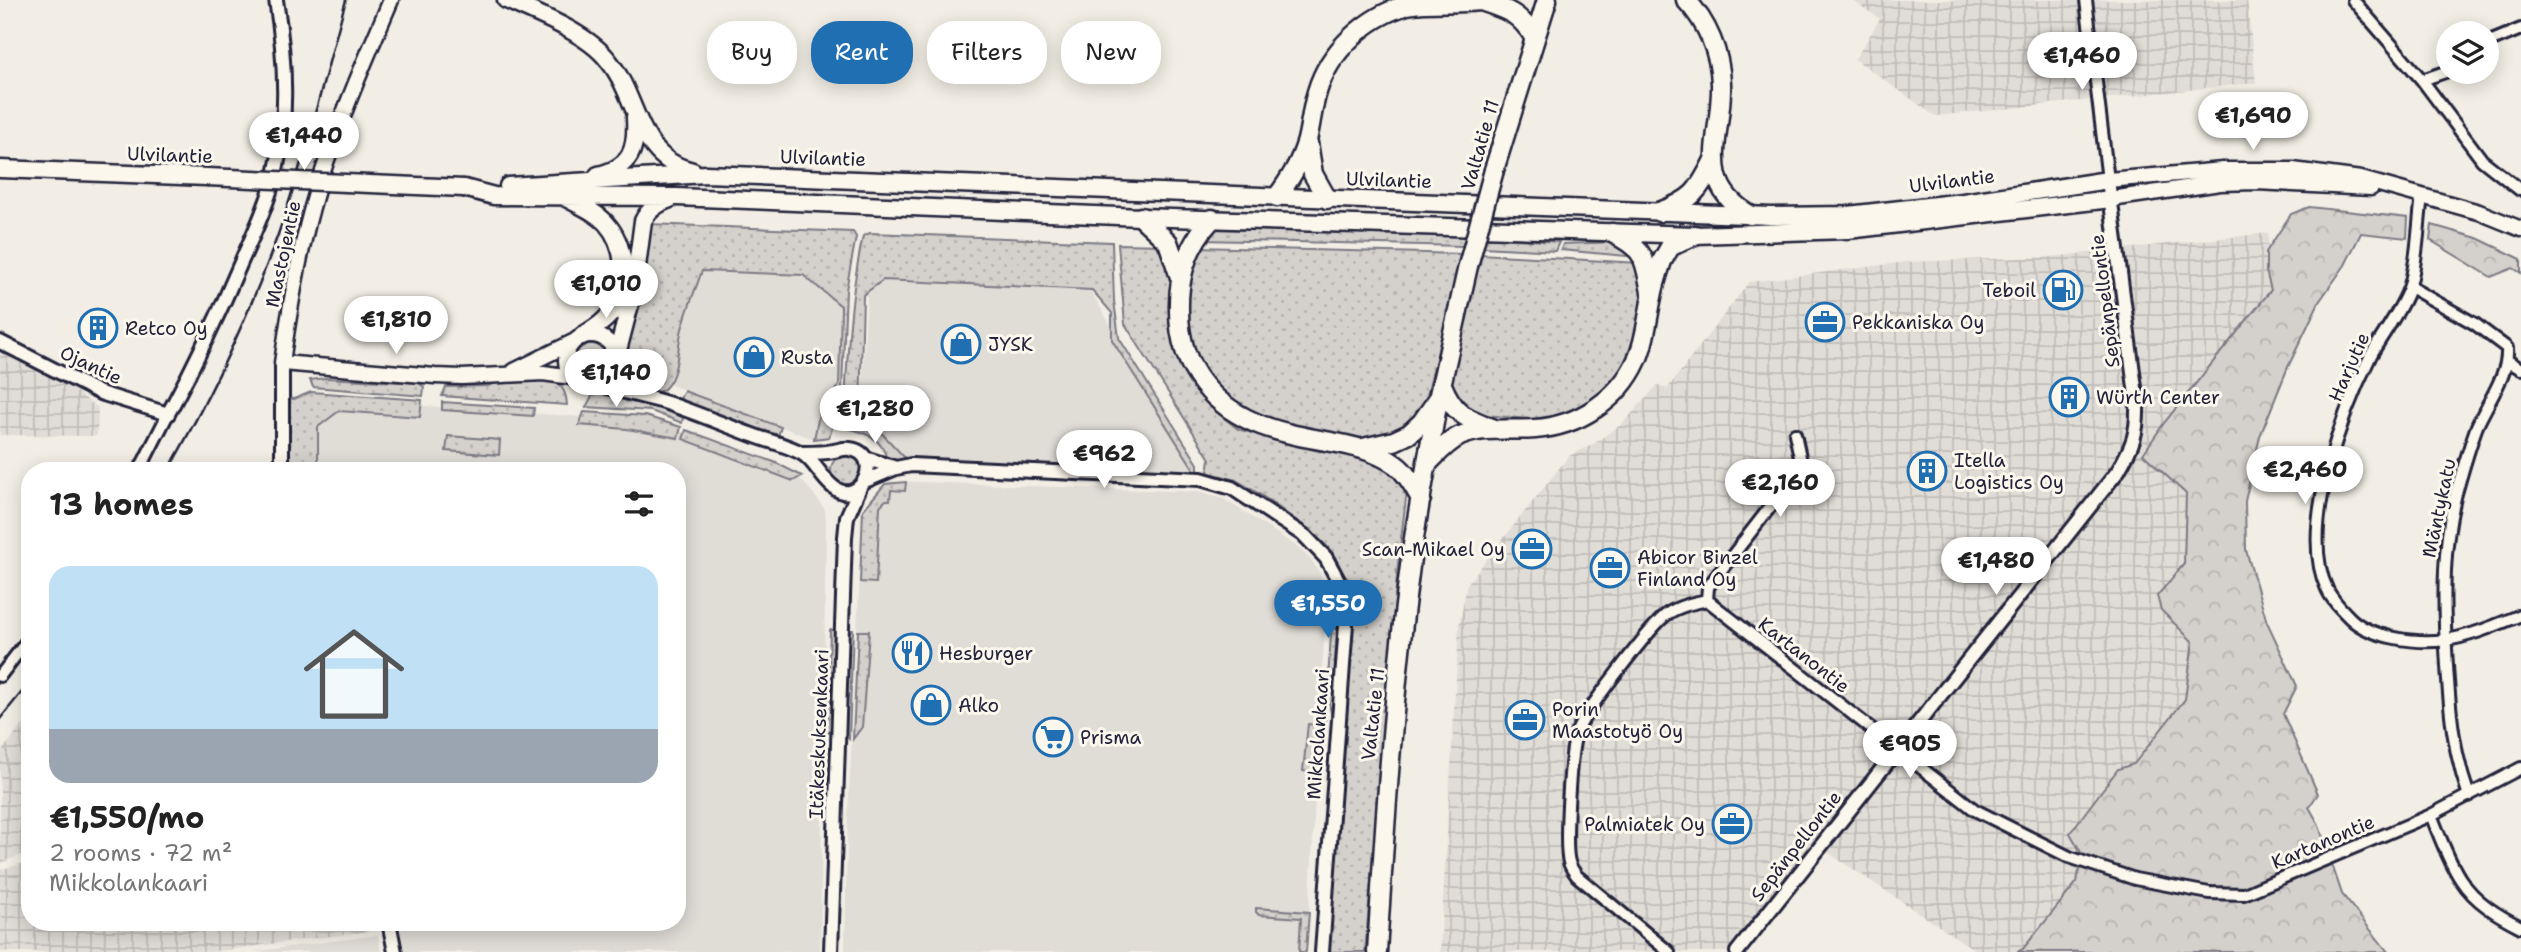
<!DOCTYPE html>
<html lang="en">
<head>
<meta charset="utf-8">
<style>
  body { margin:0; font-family:"Shantell Sans",sans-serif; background:#f6f6f6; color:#222; height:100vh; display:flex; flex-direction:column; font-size:26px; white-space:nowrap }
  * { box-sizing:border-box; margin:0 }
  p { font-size:23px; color:#767676 }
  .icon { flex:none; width:38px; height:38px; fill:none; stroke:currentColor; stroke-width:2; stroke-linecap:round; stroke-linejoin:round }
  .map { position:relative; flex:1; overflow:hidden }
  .side { position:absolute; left:21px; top:462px; width:665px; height:469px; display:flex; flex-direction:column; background:#fff; border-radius:28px; box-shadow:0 4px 18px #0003 }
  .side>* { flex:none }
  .guide { position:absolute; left:707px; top:21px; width:665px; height:63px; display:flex; gap:14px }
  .fabs { position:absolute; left:2436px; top:21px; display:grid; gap:14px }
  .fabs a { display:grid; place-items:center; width:63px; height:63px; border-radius:50%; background:#fff; box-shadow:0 4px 18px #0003; font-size:35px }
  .price { position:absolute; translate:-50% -60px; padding:0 16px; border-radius:24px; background:#fff; color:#222; font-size:23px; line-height:46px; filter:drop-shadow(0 2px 4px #0008) }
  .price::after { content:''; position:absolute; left:50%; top:42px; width:21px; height:16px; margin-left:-10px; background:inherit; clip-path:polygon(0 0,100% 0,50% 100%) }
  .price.on { background:#1f6fb2; color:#fff }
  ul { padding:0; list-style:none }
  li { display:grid; align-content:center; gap:14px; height:371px; padding:0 28px }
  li+li { border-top:2px solid #e0e0e0 }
  li span { display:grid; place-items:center; height:217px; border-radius:21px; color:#555 }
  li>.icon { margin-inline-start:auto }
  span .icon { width:126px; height:126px; fill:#fffc; stroke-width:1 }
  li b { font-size:30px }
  h2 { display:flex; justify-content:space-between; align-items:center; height:84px; padding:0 28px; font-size:30px }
  .tag { padding:0 24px; border-radius:28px; background:#fff; box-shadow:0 4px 18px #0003; font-size:24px; line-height:63px }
  .tag.on { background:#1f6fb2; color:#fff }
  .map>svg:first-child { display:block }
  .built { fill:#e0dcd6 }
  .industrial { fill:url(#industrial-grid) }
  .grass { fill:url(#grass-dots); stroke:#7b7a84; stroke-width:2 }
  .forest { fill:url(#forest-crowns); stroke:#7b7a84; stroke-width:2 }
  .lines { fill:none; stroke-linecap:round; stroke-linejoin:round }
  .minor-casing { stroke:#22223b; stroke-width:16 }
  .tertiary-casing { stroke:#22223b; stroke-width:18 }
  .secondary-casing { stroke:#22223b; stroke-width:19 }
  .primary-casing { stroke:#22223b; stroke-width:21 }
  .trunk-casing { stroke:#22223b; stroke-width:23 }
  .minor { stroke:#fbf7ec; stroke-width:10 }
  .tertiary { stroke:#fbf7ec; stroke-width:12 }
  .secondary { stroke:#fbf7ec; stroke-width:14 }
  .primary { stroke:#fbf7ec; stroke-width:16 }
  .trunk { stroke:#fbf7ec; stroke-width:18 }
  .rail { stroke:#22223b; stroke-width:2.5 }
  .primary-bridge-casing { stroke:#22223b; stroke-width:21; stroke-linecap:butt }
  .trunk-bridge-casing { stroke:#22223b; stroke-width:23; stroke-linecap:butt }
  .primary-bridge { stroke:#fbf7ec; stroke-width:16 }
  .trunk-bridge { stroke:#fbf7ec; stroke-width:18 }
  .labels { text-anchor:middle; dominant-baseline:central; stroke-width:6; stroke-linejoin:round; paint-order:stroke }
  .street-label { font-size:19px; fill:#22223b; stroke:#fbf7ec }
  .poi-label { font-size:19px; fill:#22223b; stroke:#fbf7ec; text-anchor:start }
</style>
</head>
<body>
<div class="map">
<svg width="2521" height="952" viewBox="0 0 2521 952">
  <defs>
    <pattern id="industrial-grid" width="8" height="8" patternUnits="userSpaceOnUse" patternTransform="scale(1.75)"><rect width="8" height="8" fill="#e0dcd6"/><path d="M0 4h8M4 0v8" fill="none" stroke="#c0bcb9"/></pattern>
    <pattern id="grass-dots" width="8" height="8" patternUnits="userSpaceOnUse" patternTransform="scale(1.75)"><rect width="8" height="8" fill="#d4d1cc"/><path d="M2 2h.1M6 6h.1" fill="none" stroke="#b6b3b0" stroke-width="1.8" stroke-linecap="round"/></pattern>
    <pattern id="forest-crowns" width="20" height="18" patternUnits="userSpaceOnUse" patternTransform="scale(1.75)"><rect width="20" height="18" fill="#d4d1cc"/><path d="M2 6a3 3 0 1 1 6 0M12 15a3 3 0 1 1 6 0" fill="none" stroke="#b6b3b0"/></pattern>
  </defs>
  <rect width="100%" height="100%" fill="#f2eee5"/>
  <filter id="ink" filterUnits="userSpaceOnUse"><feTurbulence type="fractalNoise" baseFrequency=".0143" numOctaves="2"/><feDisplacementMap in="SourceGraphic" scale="14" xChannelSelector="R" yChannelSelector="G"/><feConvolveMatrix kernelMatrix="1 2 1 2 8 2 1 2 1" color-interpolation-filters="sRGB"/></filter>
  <g filter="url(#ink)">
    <path class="built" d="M702,272l101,4 37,30 -2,79 -7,13 -11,12 -6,29 -145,-55 7,-21 6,-34z
      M868,278l221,10 105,182 -125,-3 -162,-8 -46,-49z
      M325,399l331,23 135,52 9,5 13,14 12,17 1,12 -6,430h-415l-7,-30h279v-451h-377z
      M889,481l314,11 21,7 75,49 13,13 9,14 6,23 -13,185 7,1 -6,15 -8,153h-462l2,-115 16,-327z
      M378,935l3,17h-129z"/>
    <path class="industrial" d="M1852,0h395l9,83 -321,33 -80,-57 25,-40z
      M2268,233l3,57 -107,133 22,71 -2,71 -23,45 32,32 -8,57 -51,65 -52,90 -5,28 -54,68 -6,2h-39l-151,-100 -80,100h-307l19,-325 8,-43 102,-128 23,-11 30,-21 36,-39 9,4 82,-107 157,-20 144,-5z
      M0,350l63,32 35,26 -1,28 -97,-1z
      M30,716v136l-30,11v-110z
      M30,861v61h344l3,8 -166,22h-211v-82z"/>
    <path class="grass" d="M648,224l205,8 3,5 -10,53 -4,98 -4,23 -9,26 -15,2 6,-29 12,-12 7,-13 2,-79 -38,-31 -101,-4c-7,19 -15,39 -20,58 -5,17 -3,44 -16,58 -11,13 -35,-4 -41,-15 -3,-5 -3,-10 -3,-16z
      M1216,229l252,7 -4,10 -262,-6z
      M870,233l242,9 2,59 5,37 79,126v7h-3l-83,-131v-27l-20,-23 -209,-10 -20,15 -3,115 46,49 -19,2c-4,-24 -23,-29 -43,-34 3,-65 5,-128 19,-191z
      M1485,237l74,5 -4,9 -73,-4z
      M1618,242l20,15 -77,-7 2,-6z
      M1118,244l46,1 7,24 -1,58 6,24 12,29 21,26 29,23 43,12 95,20 18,8 13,21 -9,74 -33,388h-38l23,-338c-1,-22 -5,-43 -18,-62 -14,-18 -76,-62 -97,-72 -8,-3 -18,-5 -27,-7l2,-14 -85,-135z
      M1197,247l265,7 -35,141c-7,18 -15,31 -34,40 -18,8 -39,2 -58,-1 -57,-9 -117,-20 -142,-81 -13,-33 -3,-72 4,-106z
      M1479,254l160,9 3,24 -5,48 -16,35 -23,25 -30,17 -29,8 -64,-6 -22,-19 -2,-18z
      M575 360a16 16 0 1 1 32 0a16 16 0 1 1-32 0Z
      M325,378l94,5 5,4 -1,9 -110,-9 -3,-7z
      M552,380c11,6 14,12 15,25l-125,-9 4,-9 42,-1 13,-5z
      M684,391l97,36 -4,12 -98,-39z
      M311,392l111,8 -2,17 -81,-6 -21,16v44h-32v-73l8,1z
      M600,393l39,9 40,12 4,4 -1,5 -31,-12 -65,-4 6,-11z
      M442,402l92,6 -1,8 -91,-6z
      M584,412l61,4 36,11 -3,11 -51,-9 -48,-4z
      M686,430l88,32 28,14 -9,5 -110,-42z
      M448,436l52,4 -1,15 -53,-4z
      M831 470a15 15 0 1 1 30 0a15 15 0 1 1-30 0Z
      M906,482l-1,9 -14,-1 -1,10h-4l-6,6 -4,77 -16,-1 3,-72 22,-26z
      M1332,619l5,7 -5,91 -5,-22z
      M830,630h5l-3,99 -5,5z
      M846,630h7l-4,109 -6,-7z
      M858,631h11l-7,96 -9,12z
      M1317,700h6l3,22 -5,62 -7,-1v-10l-11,-2 5,-47 8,1z
      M1256,908l53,4 -3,40h-7l2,-34 -42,-3 -3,-3z"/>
    <path class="forest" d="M2309,207l99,11 -1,20 -46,-5 -16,32 -26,37 -31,65 -28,69 -15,65 1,49 21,72 30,64 -14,28 35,80 -9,13 9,16 24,71 46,58h-371l6,-3 54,-67 5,-28 -12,-21 48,-64 16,-5 51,-65 8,-57 -32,-32 -4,-14 27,-32 2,-70 -43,-40 21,-31 107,-133 -5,-19v-19l25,-38z
      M2432,225l45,13 44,21v14l-8,-5 -22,9 -61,-37z"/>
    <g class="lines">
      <defs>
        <path id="minor" d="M2086,0l22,180
          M2353,0l69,80 60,80 38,30
          M2487,43l34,-14
          M2422,80l26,-9
          M2422,196c-4,29 -4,61 -12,89 -6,21 -28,50 -39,70 -28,56 -73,173 -44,234 5,11 14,20 23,29 20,20 68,26 95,22 24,-3 54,-16 76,-25
          M2410,287l65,37 32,24c2,26 -19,53 -30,78 -6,16 -11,33 -16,50 -20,62 -18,126 -14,190 3,47 6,85 22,130
          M2508,361l13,8
          M139,471l29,-57
          M1707,600l1,-13 94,-121 -7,-32
          M0,676l30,-39
          M2431,815c9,21 17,46 30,65 14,22 38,36 60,47
          M1669,952l-92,-76c-3,-4 -7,-9 -8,-14 -5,-16 1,-110 7,-128 5,-18 75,-108 91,-120 12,-8 26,-11 40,-14l268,210 94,47 66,22 74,14 35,1 187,-79 90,-47"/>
        <path id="tertiary" d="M0,342l100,51 68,21c27,-50 52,-102 74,-154 13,-29 27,-59 34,-90 13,-55 9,-115 0,-170
          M616,365l10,16 17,15
          M600,384c22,9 44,12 67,19 30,10 60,23 91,34 14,5 32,9 45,17 12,8 18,23 29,32 28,25 54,-32 18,-37 -6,-1 -10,1 -16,2 -10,2 -22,2 -32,2
          M865,458l31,10
          M282,471v-108
          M865,481l31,-13 15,-3 290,14 31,9 73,48 21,22 12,22 8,44 -24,328
          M389,922l6,30
          M831,952l14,-415 2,-20 13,-30
          M1737,952l381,-481c15,-26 20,-38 19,-68l-29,-223"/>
        <path id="secondary" d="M391,0c-27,63 -54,125 -74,190 -17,56 -27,115 -35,173l153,13 27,1 81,-4 29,4
          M2108,180l115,-10h70l68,9 118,33 42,17
          M2111,199l109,-16 36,-1 115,6
          M566 360a25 25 0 1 1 50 0a25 25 0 1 1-50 0Z
          M514,371l59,-29"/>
        <path id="primary" d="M506,0c32,14 81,33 102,60 32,39 28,99 85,111
          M0,169l207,8
          M598,175c33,-8 39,-25 37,-58
          M508,186l198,-12 1065,42 77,-1 115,-13 145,-22
          M464,188l30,8 183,1 464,20 554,18 153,-5 263,-31
          M564,197c15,8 31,14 42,26 19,21 23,59 9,84 -7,13 -20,21 -33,29
          M616,358l18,-69 9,-68c6,-12 14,-17 27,-22"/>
        <path id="trunk" d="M1686,0c21,22 34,53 35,83 2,52 -28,100 29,132
          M1481,1c27,9 38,12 53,36
          M1308,143l5,31 14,25
          M1494,170l53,-170
          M1277,197c13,-18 24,-35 30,-57 4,-16 5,-32 10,-48 12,-41 49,-75 90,-87 27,-5 54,0 80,-5
          M1659,212c34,-12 39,-20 55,-52
          M1141,217l27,25 13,38
          M1212,219c-25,26 -34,57 -33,92 0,28 8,53 25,74 34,42 83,49 133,58 20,4 41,9 59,22 11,8 18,22 25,34
          M1612,233c34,17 32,24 39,59
          M1442,385c12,29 22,32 50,43
          M1363,448l31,-7 15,-7 13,-12 16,-23 30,-133
          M1427,464c10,-10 20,-22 33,-28 24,-10 50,-5 75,-7 43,-3 84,-29 102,-69 9,-20 10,-41 15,-63 2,-12 6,-24 10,-36l8,-14 25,-12
          M1377,952c8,-129 16,-258 33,-386 7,-55 19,-111 28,-167"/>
      </defs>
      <use href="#minor" class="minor-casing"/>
      <use href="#tertiary" class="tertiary-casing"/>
      <use href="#secondary" class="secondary-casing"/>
      <use href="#primary" class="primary-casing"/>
      <use href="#trunk" class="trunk-casing"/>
      <use href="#minor" class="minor"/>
      <use href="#tertiary" class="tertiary"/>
      <use href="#secondary" class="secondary"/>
      <use href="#primary" class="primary"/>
      <use href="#trunk" class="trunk"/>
      <path class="rail" d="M168,471c48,-85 90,-173 120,-266 22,-68 39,-137 58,-205
        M0,719l30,-37"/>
      <defs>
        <path id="primary-bridge" d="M207,177l257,11"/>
        <path id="trunk-bridge" d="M1468,266l26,-96"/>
      </defs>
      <use href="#primary-bridge" class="primary-bridge-casing"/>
      <use href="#trunk-bridge" class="trunk-bridge-casing"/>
      <use href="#primary-bridge" class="primary-bridge"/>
      <use href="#trunk-bridge" class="trunk-bridge"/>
    </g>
  </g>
  <defs>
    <symbol id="fuel-ring" viewBox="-11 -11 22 22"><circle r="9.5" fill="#fbf7ec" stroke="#1f6fb2" stroke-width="1.5"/><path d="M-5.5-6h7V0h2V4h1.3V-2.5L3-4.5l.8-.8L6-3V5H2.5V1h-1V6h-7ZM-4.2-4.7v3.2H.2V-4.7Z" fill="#1f6fb2"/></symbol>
    <symbol id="office-ring" viewBox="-11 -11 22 22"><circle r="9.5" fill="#fbf7ec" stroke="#1f6fb2" stroke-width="1.5"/><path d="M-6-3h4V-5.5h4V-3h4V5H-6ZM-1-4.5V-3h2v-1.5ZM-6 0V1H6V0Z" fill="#1f6fb2"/></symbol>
    <symbol id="building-ring" viewBox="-11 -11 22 22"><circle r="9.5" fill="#fbf7ec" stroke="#1f6fb2" stroke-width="1.5"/><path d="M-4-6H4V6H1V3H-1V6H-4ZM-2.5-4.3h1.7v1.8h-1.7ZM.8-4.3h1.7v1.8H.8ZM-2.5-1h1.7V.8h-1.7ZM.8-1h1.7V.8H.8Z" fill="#1f6fb2"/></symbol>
    <symbol id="shop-ring" viewBox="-11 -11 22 22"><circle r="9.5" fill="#fbf7ec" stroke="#1f6fb2" stroke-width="1.5"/><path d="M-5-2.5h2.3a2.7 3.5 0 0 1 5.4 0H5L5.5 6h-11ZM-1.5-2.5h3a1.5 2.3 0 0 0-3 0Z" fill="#1f6fb2"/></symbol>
    <symbol id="restaurant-ring" viewBox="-11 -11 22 22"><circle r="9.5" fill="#fbf7ec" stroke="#1f6fb2" stroke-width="1.5"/><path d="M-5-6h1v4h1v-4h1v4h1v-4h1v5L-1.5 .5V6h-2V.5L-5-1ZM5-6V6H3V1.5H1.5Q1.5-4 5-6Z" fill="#1f6fb2"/></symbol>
    <symbol id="supermarket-ring" viewBox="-11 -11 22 22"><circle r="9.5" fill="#fbf7ec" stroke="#1f6fb2" stroke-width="1.5"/><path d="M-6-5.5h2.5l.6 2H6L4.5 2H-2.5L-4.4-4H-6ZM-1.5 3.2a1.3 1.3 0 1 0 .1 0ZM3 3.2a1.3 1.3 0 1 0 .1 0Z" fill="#1f6fb2"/></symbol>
  </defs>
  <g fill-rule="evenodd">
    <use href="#fuel-ring" x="2041" y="268" width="44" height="44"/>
    <use href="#office-ring" x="1803" y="300" width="44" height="44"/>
    <use href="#building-ring" x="76" y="306" width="44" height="44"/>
    <use href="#shop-ring" x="939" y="322" width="44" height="44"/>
    <use href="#shop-ring" x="732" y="335" width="44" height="44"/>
    <use href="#building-ring" x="2047" y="375" width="44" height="44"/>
    <use href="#building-ring" x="1905" y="449" width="44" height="44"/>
    <use href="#office-ring" x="1510" y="527" width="44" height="44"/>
    <use href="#office-ring" x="1588" y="546" width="44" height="44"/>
    <use href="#restaurant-ring" x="890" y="631" width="44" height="44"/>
    <use href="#shop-ring" x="909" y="683" width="44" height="44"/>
    <use href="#office-ring" x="1503" y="698" width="44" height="44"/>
    <use href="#supermarket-ring" x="1031" y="715" width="44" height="44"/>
    <use href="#office-ring" x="1710" y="802" width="44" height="44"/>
  </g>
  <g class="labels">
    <g class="street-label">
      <text transform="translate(1480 145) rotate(-74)">Valtatie 11</text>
      <text transform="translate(170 155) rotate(2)">Ulvilantie</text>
      <text transform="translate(823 158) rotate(2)">Ulvilantie</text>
      <text transform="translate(1389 180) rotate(2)">Ulvilantie</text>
      <text transform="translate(1952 181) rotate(-7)">Ulvilantie</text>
      <text transform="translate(283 254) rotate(-78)">Mastojentie</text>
      <text transform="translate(2105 301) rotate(-97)">Sepänpellontie</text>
      <text transform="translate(91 365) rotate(25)">Ojantie</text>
      <text transform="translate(2349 367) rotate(-66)">Harjutie</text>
      <text transform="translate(2439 508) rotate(-78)">Mäntykatu</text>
      <text transform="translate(1804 655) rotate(38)">Kartanontie</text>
      <text transform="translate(1373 714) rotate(-84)">Valtatie 11</text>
      <text transform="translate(819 734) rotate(-88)">Itäkeskuksenkaari</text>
      <text transform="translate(1318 734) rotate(-86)">Mikkolankaari</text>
      <text transform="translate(2323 842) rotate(-23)">Kartanontie</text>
      <text transform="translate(1796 846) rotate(-52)">Sepänpellontie</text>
    </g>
    <g class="poi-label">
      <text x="2036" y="290" text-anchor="end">Teboil</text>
      <text x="1852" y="322">Pekkaniska Oy</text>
      <text x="125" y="328">Retco Oy</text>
      <text x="988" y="344">JYSK</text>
      <text x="781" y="357">Rusta</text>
      <text x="2096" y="397">Würth Center</text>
      <text x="1954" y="460">Itella<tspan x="1954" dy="22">Logistics Oy</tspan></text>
      <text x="1505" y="549" text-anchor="end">Scan-Mikael Oy</text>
      <text x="1637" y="557">Abicor Binzel<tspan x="1637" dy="22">Finland Oy</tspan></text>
      <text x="939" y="653">Hesburger</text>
      <text x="958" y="705">Alko</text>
      <text x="1552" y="709">Porin<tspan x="1552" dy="22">Maastotyö Oy</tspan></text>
      <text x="1080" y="737">Prisma</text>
      <text x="1705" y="824" text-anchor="end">Palmiatek Oy</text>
    </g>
  </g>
</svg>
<div class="fabs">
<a><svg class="icon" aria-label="layers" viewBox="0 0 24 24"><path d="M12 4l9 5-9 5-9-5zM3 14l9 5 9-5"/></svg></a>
</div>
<b class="price" style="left:2082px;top:92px">€1,460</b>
<b class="price" style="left:2253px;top:152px">€1,690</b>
<b class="price" style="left:304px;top:172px">€1,440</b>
<b class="price" style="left:606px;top:320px">€1,010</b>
<b class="price" style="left:396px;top:356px">€1,810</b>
<b class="price" style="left:616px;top:409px">€1,140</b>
<b class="price" style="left:875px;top:445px">€1,280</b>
<b class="price" style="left:1104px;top:490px">€962</b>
<b class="price" style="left:2305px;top:506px">€2,460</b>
<b class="price" style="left:1780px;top:519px">€2,160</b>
<b class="price" style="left:1996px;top:597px">€1,480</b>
<b class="price on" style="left:1328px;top:640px">€1,550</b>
<b class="price" style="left:1910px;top:780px">€905</b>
<div class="guide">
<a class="tag">Buy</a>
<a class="tag on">Rent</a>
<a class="tag">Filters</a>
<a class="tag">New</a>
</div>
<section class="side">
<h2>13 homes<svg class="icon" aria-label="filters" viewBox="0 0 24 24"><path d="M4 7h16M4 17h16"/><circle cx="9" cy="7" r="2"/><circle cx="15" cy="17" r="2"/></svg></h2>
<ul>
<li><span style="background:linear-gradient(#bfe0f5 75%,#9aa5b1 0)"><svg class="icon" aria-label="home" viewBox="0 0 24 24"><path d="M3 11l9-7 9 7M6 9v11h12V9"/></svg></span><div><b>€1,550/mo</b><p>2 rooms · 72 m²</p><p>Mikkolankaari</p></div></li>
</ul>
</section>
</div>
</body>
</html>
